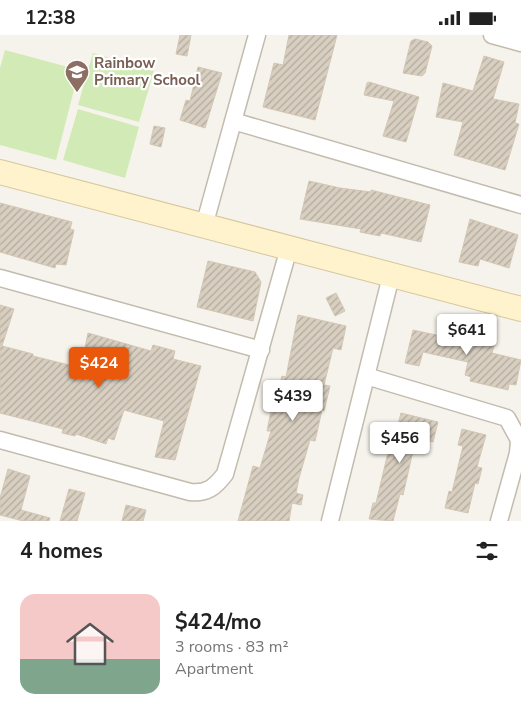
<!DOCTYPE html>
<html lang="en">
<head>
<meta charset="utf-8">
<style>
  body { margin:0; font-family:"Nunito Sans",sans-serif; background:#f2f2f2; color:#222; height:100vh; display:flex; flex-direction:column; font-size:19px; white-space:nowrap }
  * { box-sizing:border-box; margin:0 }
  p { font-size:16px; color:#767676 }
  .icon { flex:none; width:28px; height:28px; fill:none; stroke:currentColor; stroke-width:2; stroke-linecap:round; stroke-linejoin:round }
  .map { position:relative; height:486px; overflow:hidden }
  .drawer { display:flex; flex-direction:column; background:#fff; flex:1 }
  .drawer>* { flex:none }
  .price { position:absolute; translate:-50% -42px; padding:0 11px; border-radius:5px; background:#fff; color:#222; font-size:16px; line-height:32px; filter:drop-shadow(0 1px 2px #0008) }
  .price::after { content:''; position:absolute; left:50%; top:30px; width:15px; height:11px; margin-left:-8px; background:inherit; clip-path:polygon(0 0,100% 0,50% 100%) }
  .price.active { background:#ea580c; color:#fff }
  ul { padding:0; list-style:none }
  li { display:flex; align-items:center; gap:15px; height:125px; padding:0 20px }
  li+li { border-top:1px solid #e0e0e0 }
  li span { display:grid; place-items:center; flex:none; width:140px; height:100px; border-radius:15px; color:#555 }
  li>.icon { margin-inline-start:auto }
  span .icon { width:60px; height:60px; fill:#fffc; stroke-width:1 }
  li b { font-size:21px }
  h2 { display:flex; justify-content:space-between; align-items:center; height:60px; padding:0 20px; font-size:21px }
  .status { display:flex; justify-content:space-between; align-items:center; height:35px; padding:0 25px; background:#fff; direction:ltr }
  .status svg { height:14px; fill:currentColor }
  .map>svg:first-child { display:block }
  .green { fill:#d2eab5 }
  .building { fill:url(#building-hatch); stroke:#d3c7b4 }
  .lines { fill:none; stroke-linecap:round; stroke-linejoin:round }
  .street-casing { stroke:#c2bbae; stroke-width:19 }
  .secondary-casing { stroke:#d6c79b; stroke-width:26 }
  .street { stroke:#fff; stroke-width:16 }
  .secondary { stroke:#fff3cd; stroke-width:24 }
  .labels { text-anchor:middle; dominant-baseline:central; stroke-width:4.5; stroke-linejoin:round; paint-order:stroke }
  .education-label { font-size:15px; font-weight:bold; fill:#785e54; stroke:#fff; text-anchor:start }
</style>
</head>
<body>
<div class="status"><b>12:38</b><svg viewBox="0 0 49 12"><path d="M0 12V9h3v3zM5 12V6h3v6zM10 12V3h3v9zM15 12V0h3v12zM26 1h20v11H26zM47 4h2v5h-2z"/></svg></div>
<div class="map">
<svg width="521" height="486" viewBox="0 0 521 486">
  <defs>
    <pattern id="building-hatch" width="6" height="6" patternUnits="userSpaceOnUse" patternTransform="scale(1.25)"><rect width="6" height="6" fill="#d8cfc1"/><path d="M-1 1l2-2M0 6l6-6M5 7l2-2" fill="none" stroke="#b1aa9e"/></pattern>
  </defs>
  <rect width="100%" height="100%" fill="#f6f3ec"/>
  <path class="green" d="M5,15l74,20 -23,90 -56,-15v-77z
    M93,18l61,18 -15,51 -61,-17z
    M78,74l61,18 -14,51 -62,-18z"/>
  <path class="building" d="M180,0h11l-4,21 -11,-2z
    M289,0h48l-22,85 -52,-13 11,-44 9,2z
    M415,4l13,3 4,4 -7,27 -3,3 -19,-3 8,-32z
    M484,21l20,6 -11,37 26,5 -4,19 4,1 -14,46 -51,-15 9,-33 -27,-5 7,-34 30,8z
    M198,32l24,6 -17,55 -25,-8 6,-20 4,1z
    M369,47l50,15 -13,45 -23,-6 11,-35 -30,-6 3,-12z
    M154,91l11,2 -4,19 -11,-3z
    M309,146l31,7 31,4v-2l59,15 -9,37 -40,-9 -1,3 -20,-4 1,-3 -61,-10z
    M0,168l72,19 -2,7 4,1 -8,35 -10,-1 -1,4 -55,-16z
    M470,184l48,16 -9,33 -29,-9 -2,7 -19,-4z
    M208,226l47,11 6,10 -8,39 -56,-14z
    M336,258l9,18 -10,5 -9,-18z
    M0,270l14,4 -12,37 31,8v2l48,12 7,-35 63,18 2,-6 22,6 -2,8 28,7 -26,94 -20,-3 9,-36 -40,-11 -10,30 -6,-2 -2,6 -30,-10 -1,2 -13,-3 1,-4 -63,-16z
    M298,280l48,11 -5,24 -8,-2 -9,37 6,1 -6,25 -2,-1 -7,31 -5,-1 -11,38 -3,15 7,2 -2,10 -9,-2 -3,18h-51l15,-55 7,2 11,-37h-4l5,-25 3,1 7,-31 4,1z
    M443,292l53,11 -4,15 29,7 -5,25 -7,-1 -1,6 -38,-9 1,-4 -6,-2 3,-13 -45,-10 -4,14 -14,-3 8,-33 28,6z
    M401,378l37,9 -5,20 -17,-4 -13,57 -3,-1 -7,27 -24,-2 4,-16h3l14,-59h3z
    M462,394l24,6 -9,32 5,1 -4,16 -3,-1 -7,30 -23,-5 4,-17 3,1 11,-46 -5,-1z
    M8,434l22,7 -9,34 29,8 -1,3h-26l-23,-6v-17z
    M69,454l16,4 -8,28h-17z
    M126,470l20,5 -3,11h-21z"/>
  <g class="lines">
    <defs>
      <path id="street" d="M492,0l29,8
        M233,86l288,84
        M204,191l53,-191
        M0,243l261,72
        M366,341l141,42 12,22 -1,13 -19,68
        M0,405l190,52c17,2 25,-5 35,-18l64,-226
        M330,486l61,-245"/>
      <path id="secondary" d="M0,137l521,137"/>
    </defs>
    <use href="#street" class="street-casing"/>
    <use href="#secondary" class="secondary-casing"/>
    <use href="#street" class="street"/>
    <use href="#secondary" class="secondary"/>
  </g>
  <defs>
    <symbol id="school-pin" viewBox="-11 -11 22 30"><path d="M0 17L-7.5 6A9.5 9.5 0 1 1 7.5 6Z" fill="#8d6e63" stroke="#fff"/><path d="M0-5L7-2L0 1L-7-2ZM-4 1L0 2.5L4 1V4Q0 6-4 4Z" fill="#fff"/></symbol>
  </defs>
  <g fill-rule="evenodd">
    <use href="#school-pin" x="63" y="23" width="28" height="38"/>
  </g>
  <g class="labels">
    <g class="education-label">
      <text x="94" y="28">Rainbow<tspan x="94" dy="17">Primary School</tspan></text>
    </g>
  </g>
</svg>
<b class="price" style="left:467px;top:321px">$641</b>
<b class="price active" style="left:99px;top:354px">$424</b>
<b class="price" style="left:293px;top:387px">$439</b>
<b class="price" style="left:400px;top:429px">$456</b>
</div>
<section class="drawer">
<h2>4 homes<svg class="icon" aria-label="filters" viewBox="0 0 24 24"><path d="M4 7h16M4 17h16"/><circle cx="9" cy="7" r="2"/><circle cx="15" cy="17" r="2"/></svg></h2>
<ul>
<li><span style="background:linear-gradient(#f6c9c9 65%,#7fa58c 0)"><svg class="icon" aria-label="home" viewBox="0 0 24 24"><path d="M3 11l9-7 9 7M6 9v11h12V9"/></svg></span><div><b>$424/mo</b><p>3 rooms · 83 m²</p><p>Apartment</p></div></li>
</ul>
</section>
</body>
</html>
